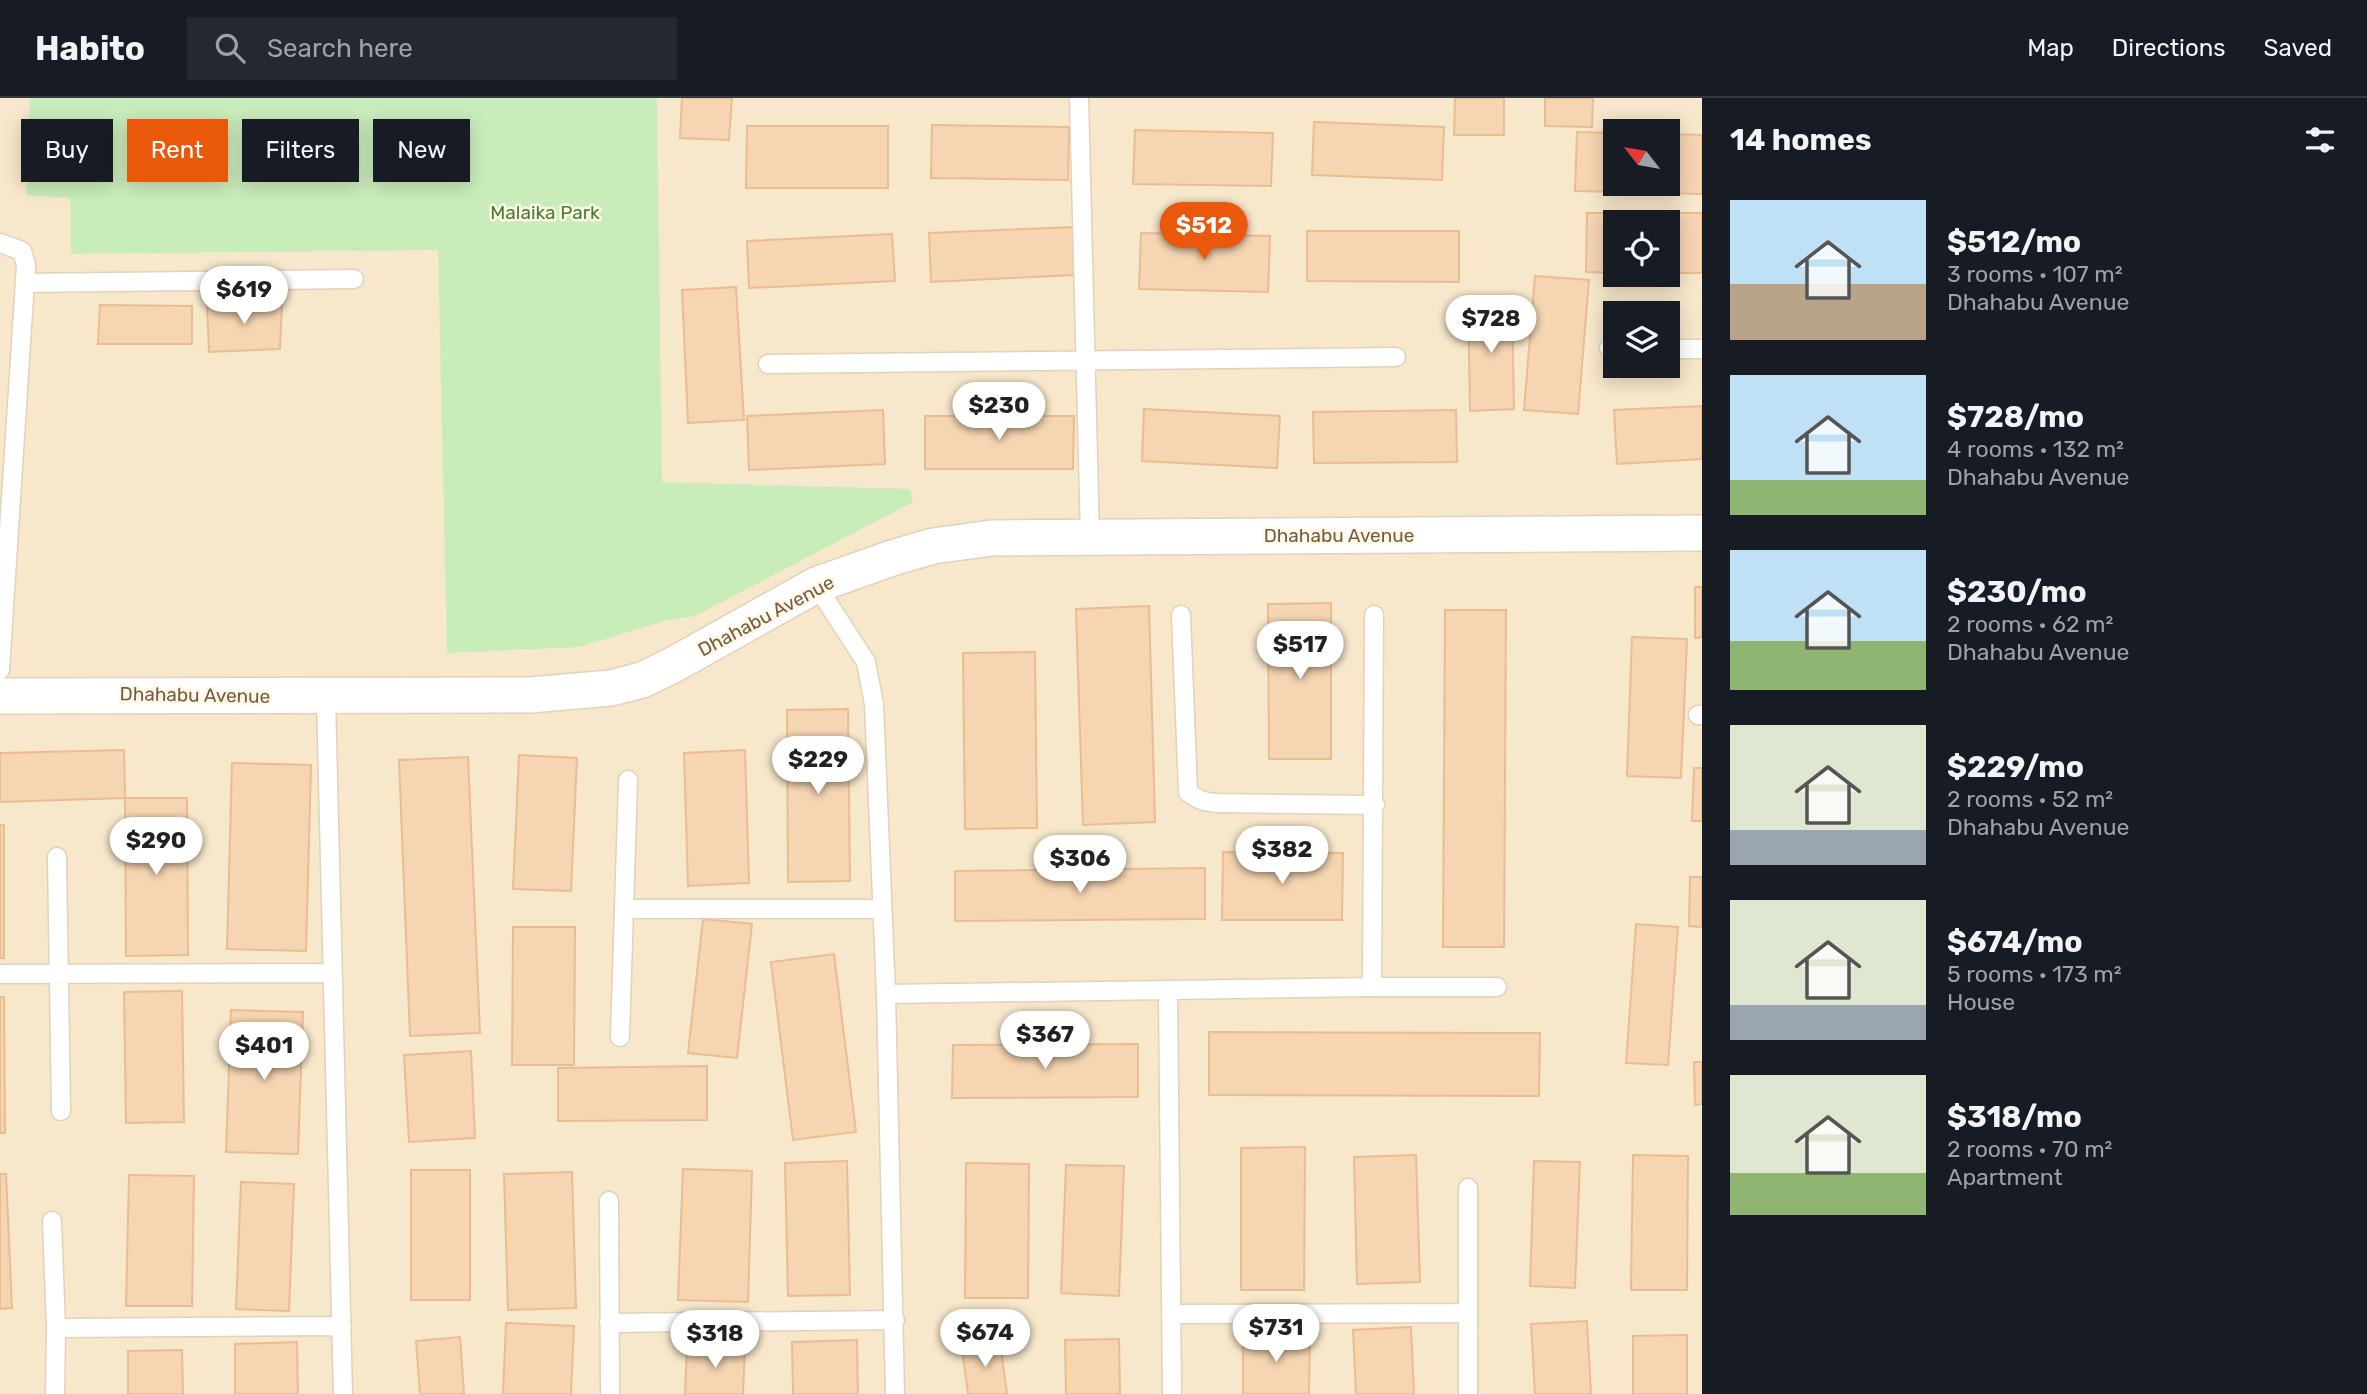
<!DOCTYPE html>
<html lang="en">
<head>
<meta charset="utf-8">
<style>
  body { margin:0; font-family:Rubik,sans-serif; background:#242831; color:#f1f3f6; height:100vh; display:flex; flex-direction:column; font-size:26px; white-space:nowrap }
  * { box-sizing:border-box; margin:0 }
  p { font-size:23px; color:#9ea1a6 }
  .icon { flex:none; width:38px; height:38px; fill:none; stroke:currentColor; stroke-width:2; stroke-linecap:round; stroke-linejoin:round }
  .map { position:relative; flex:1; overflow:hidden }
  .drawer { display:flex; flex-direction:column; background:#171b24; width:665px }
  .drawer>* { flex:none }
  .hud { position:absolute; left:21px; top:21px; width:665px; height:63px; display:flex; gap:14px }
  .needle { width:46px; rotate:301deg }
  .fabs { position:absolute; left:1603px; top:21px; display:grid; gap:14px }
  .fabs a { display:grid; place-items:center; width:77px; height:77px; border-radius:0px; background:#171b24; box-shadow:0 4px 18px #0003; font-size:35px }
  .price { position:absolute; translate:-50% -60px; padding:0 16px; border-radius:24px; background:#fff; color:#222; font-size:23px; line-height:46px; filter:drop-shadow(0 2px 4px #0008) }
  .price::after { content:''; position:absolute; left:50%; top:42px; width:21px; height:16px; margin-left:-10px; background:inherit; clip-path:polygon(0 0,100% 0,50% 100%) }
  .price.current { background:#ea580c; color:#fff }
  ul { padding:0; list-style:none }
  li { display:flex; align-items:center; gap:21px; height:175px; padding:0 28px }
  li span { display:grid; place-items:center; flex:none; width:196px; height:140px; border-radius:0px; color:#555 }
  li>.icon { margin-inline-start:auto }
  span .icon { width:84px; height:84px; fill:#fffc; stroke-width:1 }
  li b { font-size:30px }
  h2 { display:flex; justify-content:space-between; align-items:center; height:84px; padding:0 28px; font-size:30px }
  .tag { padding:0 24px; border-radius:0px; background:#171b24; box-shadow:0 4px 18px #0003; font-size:24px; line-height:63px }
  .tag.current { background:#ea580c; color:#fff }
  header { display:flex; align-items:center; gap:42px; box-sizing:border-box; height:98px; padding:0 35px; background:#171b24; border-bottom:2px solid #363941 }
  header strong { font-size:33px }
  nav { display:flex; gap:38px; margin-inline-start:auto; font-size:24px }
  .search { width:490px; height:63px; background:#242831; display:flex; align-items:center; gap:18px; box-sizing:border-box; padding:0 24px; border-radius:0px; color:#9ea1a6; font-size:26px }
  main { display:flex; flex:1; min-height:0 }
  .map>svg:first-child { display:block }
  .residential { fill:#f7e7cb; fill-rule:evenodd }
  .green { fill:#c9ecbb }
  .building { fill:#f6d5b2; stroke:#eabd91; stroke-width:2 }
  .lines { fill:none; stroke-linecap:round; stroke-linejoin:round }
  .service-casing { stroke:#e3d1b9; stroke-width:21 }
  .minor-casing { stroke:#e3d1b9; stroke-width:38 }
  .service { stroke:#fff; stroke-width:18 }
  .minor { stroke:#fff; stroke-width:35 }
  .labels { text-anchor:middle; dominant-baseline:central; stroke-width:5; stroke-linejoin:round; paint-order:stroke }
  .park-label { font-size:19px; fill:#477d3a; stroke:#fff8e5 }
  .street-label { font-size:19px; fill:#765b44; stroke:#fff8e5 }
</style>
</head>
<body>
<header>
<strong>Habito</strong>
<div class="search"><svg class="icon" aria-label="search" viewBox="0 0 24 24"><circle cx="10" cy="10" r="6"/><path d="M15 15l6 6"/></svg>Search here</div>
<nav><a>Map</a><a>Directions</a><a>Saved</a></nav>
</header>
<main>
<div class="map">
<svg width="1702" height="1296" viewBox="0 0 1702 1296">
  <rect width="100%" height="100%" fill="#fef5dd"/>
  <path class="residential" d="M0,0h1702v1296h-1702zM1615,33h53v53h-53zM1615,124h53v53h-53zM1615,215h53v53h-53z"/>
  <path class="green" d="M30,0h627l5,384 248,7 3,13 -218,114 -31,5 -84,26 -133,6 -9,-403 -367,4 -1,-56 -44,-3z"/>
  <path class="building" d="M682,0h50l-3,42 -49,-2z
    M1455,0h49v37h-50z
    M1545,0h48l-1,29 -47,-1z
    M1314,24l130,5 -2,53 -130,-5z
    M932,27l137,2 -1,53 -137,-2z
    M747,28h141v62h-142z
    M1135,32l138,3 -2,53 -138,-2z
    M1577,34l38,1v51h53v-50l34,1v59l-127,-3z
    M1587,115h115v60h-34v-51h-53v51l-29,-1z
    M1073,129l2,48 -144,7 -2,-49z
    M1307,133h152v51l-152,-1z
    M1141,135l129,3 -2,56 -129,-3z
    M892,136l3,47 -146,7 -2,-47z
    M1535,178l54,4 -11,134 -54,-4z
    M736,189l8,133 -56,3 -6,-133z
    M1512,201l2,110 -44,2 -2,-111z
    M282,203l-2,48 -71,3 -2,-49z
    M100,207l92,1v38h-94z
    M1702,308v53l-85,5 -3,-54z
    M1144,311l136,7 -3,52 -135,-7z
    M883,312l2,54 -136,6 -2,-54z
    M1456,312l1,52 -143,1 -1,-51z
    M925,318h149l-1,53h-148z
    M1695,489h7v50l-7,1z
    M1331,505v156h-62l-1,-155z
    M1149,508l6,216 -72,3 -7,-216z
    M1445,512h61l-2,337h-61z
    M1632,539l55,2 -6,139 -54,-2z
    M1035,554l2,176 -72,1 -2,-176z
    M848,611l2,172 -62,1 -1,-172z
    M124,652l1,48 -125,4v-49z
    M745,652l4,133 -61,3 -4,-133z
    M519,657l58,3 -6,133 -58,-2z
    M468,659l12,276 -70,3 -11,-276z
    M232,665l79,2 -5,186 -79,-2z
    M1694,670h8v53h-10z
    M125,700h62l1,157 -62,1z
    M0,727h4v133h-4z
    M1223,754l120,1 -1,67h-120z
    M1205,770v51l-250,2v-50z
    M1690,779h12v50l-13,-1z
    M703,821l49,5 -15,134 -49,-5z
    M1636,826l42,3 -10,138 -42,-2z
    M513,829h62l-1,138h-62z
    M834,856l22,178 -63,8 -22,-178z
    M182,893l2,131 -58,1 -2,-131z
    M0,899h4l1,136h-5z
    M231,912l72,2 -5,142 -72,-2z
    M1209,934l331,1 -1,63 -330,-1z
    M1138,946v53l-186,1 1,-53z
    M471,953l4,87 -66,4 -5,-87z
    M1694,964h8v42l-7,1z
    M707,968v54l-149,1v-53z
    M1305,1049l-1,143h-63v-142z
    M1416,1057l4,127 -63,2 -3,-127z
    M1633,1057l55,1 -1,134h-56z
    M847,1063l3,134 -62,1 -3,-133z
    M1534,1063l46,1 -5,126 -45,-2z
    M966,1065l63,1 -1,134h-63z
    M1066,1067l58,1 -5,130 -58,-3z
    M683,1071l69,2 -4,131 -70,-2z
    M411,1072h59v130h-59z
    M572,1074l4,136 -68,2 -4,-136z
    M0,1076h6l6,134 -12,1z
    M129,1077l65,1 -2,130h-66z
    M241,1084l53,2 -5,127 -53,-2z
    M1587,1223l4,73h-56l-4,-70z
    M506,1225l68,3 -3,68h-68z
    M1411,1229l3,67h-58l-3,-64z
    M1243,1237h67l-1,59h-66z
    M1687,1237v59h-54v-58z
    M460,1239l4,57h-44l-4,-53z
    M1119,1241l1,55h-54l-1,-54z
    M857,1242l1,54h-65l-1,-52z
    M297,1244l1,52h-63v-50z
    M1000,1244l7,52h-39l-6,-46z
    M687,1247l58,2 -2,47h-58z
    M182,1252l1,44h-55v-43z"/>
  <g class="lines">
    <defs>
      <path id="service" d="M1079,0l11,439
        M0,145l22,8 4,14 -26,405
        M25,185l329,-4
        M1609,250h6
        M1668,251h34
        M768,266l628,-7
        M816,487l50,77 8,42 12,290 9,400
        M1181,517l7,177c9,8 17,10 29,11l158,2
        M326,599l17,697
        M1698,617h4
        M57,759l4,254
        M624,811h258
        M0,876l333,-1
        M1372,889l2,-372
        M1168,893l4,403
        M886,896l486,-7h125
        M620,939l8,-257
        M609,1103l1,193
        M52,1123l4,107 -1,66
        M1171,1216l297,-1
        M609,1225l286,-3
        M56,1230l286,-2
        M1468,1296v-206"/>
      <path id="minor" d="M0,598l530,-1 81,-7 31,-8 31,-15 143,-80 76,-27 41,-12 59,-8 710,-5"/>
    </defs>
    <use href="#service" class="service-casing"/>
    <use href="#minor" class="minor-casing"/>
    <use href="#service" class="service"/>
    <use href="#minor" class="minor"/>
  </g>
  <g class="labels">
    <g class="park-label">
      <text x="545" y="114">Malaika Park</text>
    </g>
    <g class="street-label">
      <text x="1339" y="437">Dhahabu Avenue</text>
      <text transform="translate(766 518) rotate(-28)">Dhahabu Avenue</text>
      <text transform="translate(195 597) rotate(1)">Dhahabu Avenue</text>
    </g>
  </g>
</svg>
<div class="fabs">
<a><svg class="needle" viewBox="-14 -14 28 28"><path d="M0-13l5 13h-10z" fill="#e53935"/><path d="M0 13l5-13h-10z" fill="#9ea1a6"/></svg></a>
<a><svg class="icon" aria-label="locate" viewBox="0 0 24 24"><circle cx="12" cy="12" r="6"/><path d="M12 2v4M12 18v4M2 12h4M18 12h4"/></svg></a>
<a><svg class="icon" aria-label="layers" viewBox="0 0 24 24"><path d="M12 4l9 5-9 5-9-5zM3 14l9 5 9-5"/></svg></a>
</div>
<b class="price current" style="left:1204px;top:164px">$512</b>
<b class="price" style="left:244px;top:228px">$619</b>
<b class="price" style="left:1491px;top:257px">$728</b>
<b class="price" style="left:999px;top:344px">$230</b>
<b class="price" style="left:1300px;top:583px">$517</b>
<b class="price" style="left:818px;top:698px">$229</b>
<b class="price" style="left:156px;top:779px">$290</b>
<b class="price" style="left:1282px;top:788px">$382</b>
<b class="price" style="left:1080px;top:797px">$306</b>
<b class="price" style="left:1045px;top:973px">$367</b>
<b class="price" style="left:264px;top:984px">$401</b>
<b class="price" style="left:1276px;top:1266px">$731</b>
<b class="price" style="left:985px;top:1271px">$674</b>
<b class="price" style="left:715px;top:1272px">$318</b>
<div class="hud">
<a class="tag">Buy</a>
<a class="tag current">Rent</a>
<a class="tag">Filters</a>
<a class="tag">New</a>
</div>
</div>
<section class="drawer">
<h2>14 homes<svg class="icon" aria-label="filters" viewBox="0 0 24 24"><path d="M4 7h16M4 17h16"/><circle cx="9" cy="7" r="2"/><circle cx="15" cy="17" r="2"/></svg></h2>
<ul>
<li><span style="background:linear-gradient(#bfe0f5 60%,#b9a48a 0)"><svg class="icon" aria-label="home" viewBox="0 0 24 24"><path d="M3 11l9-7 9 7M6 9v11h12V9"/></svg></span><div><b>$512/mo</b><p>3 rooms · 107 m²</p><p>Dhahabu Avenue</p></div></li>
<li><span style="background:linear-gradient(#bfe0f5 75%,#8fb573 0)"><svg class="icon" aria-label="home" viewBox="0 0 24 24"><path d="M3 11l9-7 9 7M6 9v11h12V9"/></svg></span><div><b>$728/mo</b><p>4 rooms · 132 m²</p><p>Dhahabu Avenue</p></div></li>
<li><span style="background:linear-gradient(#bfe0f5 65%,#8fb573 0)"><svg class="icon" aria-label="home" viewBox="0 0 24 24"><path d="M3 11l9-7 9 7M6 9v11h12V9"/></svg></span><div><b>$230/mo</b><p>2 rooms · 62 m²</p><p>Dhahabu Avenue</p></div></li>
<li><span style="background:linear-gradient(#dfe7d0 75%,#9aa5b1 0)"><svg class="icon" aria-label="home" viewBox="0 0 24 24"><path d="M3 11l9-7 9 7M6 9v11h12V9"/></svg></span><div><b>$229/mo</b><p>2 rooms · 52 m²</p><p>Dhahabu Avenue</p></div></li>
<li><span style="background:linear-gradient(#dfe7d0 75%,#9aa5b1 0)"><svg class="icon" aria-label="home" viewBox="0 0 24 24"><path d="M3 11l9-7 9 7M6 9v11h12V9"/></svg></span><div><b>$674/mo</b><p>5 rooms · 173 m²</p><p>House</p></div></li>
<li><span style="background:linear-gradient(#dfe7d0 70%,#8fb573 0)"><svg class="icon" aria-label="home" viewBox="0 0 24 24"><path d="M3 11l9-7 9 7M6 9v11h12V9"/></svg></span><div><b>$318/mo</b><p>2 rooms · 70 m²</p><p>Apartment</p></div></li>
</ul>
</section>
</main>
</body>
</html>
